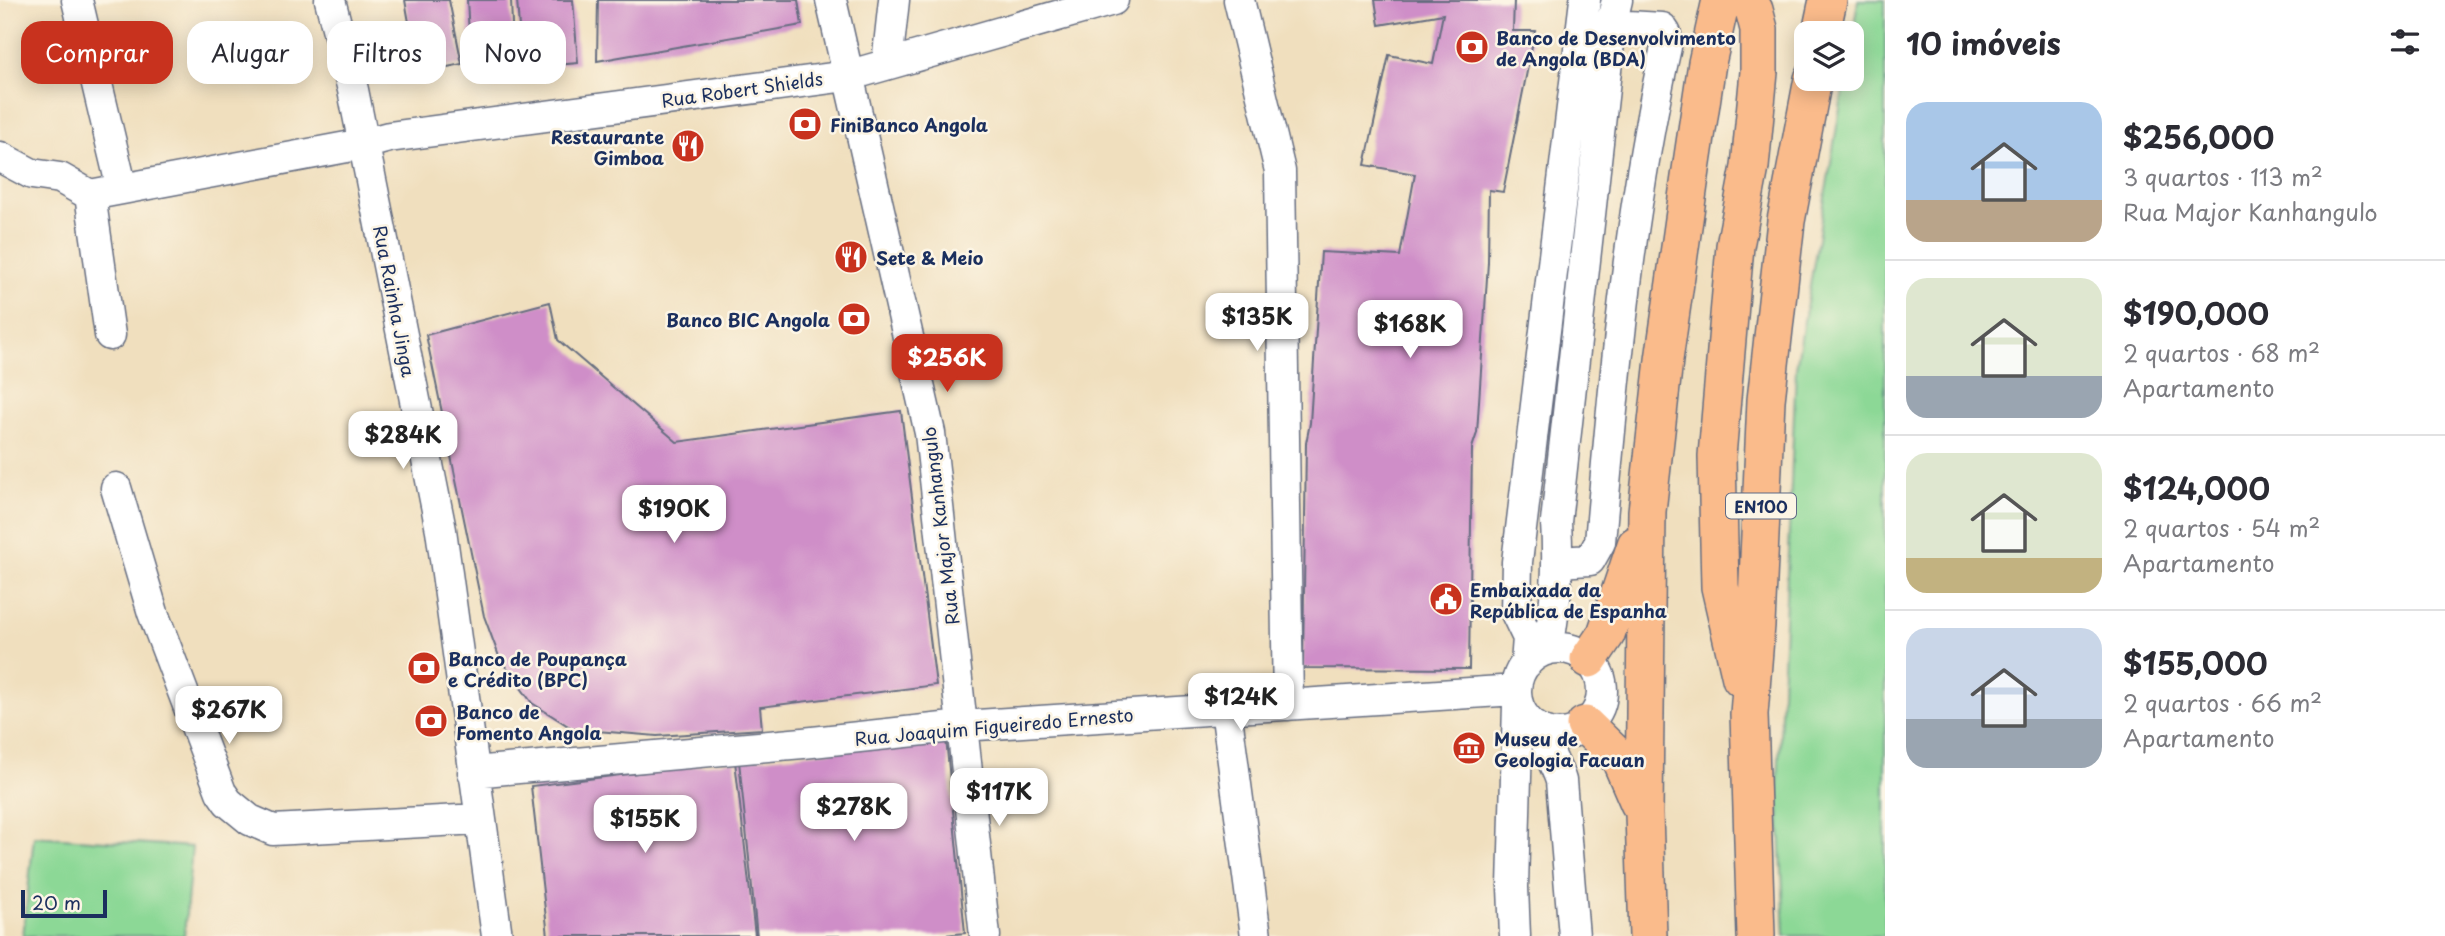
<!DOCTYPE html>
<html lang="pt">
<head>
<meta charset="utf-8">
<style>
  body { margin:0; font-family:"Playpen Sans",sans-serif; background:#f7f7f7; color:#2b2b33; height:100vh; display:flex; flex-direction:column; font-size:26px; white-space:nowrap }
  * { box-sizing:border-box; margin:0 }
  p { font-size:23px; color:#7c7c81 }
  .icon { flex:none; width:38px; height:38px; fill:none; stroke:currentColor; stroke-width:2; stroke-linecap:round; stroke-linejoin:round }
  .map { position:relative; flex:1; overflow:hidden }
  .side { display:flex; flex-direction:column; background:#fff; width:560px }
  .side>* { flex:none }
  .guide { position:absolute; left:21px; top:21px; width:665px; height:63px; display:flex; gap:14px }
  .fabs { position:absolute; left:1794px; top:21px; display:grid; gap:14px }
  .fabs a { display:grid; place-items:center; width:70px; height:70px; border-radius:14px; background:#fff; box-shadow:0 4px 18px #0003; font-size:35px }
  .scale { position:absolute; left:21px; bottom:18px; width:86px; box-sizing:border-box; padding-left:7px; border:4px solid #1b2f5e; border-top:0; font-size:19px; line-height:24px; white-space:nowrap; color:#1b2f5e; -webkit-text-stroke:5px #fcf5e5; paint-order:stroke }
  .price { position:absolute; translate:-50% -60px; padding:0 16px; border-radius:14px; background:#fff; color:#222; font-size:23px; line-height:46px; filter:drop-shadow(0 2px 4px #0008) }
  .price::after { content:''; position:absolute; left:50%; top:42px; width:21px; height:16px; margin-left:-10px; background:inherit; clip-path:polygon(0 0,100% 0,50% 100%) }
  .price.active { background:#c8321e; color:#fff }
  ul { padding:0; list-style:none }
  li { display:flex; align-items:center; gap:21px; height:175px; padding:0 21px }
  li+li { border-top:2px solid #e1e1e2 }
  li span { display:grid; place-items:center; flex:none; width:196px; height:140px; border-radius:21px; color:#555 }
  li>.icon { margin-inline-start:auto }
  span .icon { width:84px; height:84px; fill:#fffc; stroke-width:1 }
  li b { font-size:30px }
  h2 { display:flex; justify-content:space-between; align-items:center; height:84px; padding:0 21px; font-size:30px }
  .chip { padding:0 24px; border-radius:21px; background:#fff; box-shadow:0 4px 18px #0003; font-size:24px; line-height:63px }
  .chip.active { background:#c8321e; color:#fff }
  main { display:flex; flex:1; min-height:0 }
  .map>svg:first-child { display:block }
  .green { fill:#8cd896; stroke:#54847a; stroke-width:2 }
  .building { fill:#cf8ec8 }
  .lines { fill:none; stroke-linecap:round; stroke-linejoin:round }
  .minor-casing { stroke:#666d80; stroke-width:33 }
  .major-casing { stroke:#666d80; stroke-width:40 }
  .minor { stroke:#fff; stroke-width:30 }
  .major { stroke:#fabb8b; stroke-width:37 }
  .labels { text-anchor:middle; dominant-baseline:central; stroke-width:5; stroke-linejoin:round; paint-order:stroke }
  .shield { fill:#fcf5e5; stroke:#5e6a86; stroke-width:2 }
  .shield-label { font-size:16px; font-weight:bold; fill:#1b2f5e }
  .poi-label { font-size:18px; font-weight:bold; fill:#1b2f5e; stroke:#fcf5e5; text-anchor:start }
  .street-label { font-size:18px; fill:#1b2f5e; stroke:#fcf5e5 }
</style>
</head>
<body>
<main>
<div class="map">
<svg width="1885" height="936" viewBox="0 0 1885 936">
  <rect width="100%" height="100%" fill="#fcf5e5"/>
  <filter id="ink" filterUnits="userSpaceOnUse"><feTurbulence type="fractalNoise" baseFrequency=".0143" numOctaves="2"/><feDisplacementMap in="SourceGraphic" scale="14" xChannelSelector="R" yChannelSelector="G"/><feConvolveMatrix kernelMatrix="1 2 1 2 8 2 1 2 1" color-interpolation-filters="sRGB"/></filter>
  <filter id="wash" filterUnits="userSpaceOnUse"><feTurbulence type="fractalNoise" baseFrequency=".00686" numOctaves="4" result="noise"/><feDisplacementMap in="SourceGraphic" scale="28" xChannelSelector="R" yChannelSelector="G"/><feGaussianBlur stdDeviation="1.57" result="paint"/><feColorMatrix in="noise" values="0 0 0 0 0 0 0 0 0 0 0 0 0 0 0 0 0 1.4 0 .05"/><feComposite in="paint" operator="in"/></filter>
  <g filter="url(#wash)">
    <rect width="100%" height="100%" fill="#f0dfbe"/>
    <path class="green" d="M1858,0h27v936h-100l-7,-153 18,-415 49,-289h7v-41z
      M34,836l158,11 -8,89h-161z"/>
    <g id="blocks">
      <path class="building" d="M405,0h44l13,64 -44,9z
        M467,0h44l2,49 -43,2z
        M517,0h56l5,63 -56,5z
        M598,0h200l4,25 -205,36z
        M1375,0h139l-1,31h22l-32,161 -14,-2 -1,72 -11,171 -5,15 -3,221 -166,-1 3,-225 4,-20 11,-171 79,4 15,-82 -50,-9 24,-110 44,9 10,-50 -64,11z
        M550,302l8,38 119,102 224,-31 35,274 -176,22 2,22 -105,7 -84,-7 -41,-26 -32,-44 -16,-43 -58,-281z
        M946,739l19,194 -30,3h-178l-18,-175z
        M735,761l20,175h-207l-17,-150z"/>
    </g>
  </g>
  <g filter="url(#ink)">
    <use href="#blocks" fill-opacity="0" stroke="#666d80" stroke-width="2"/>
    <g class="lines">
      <defs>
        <path id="minor" d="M77,0l45,189
          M330,0l23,90 88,440 56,406
          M831,0l99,433 55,503
          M1239,0l41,171 8,534
          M887,64l7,-64
          M0,157l32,17 28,4 30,17 273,-51 26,-7 458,-61 266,-76
          M90,195l20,140
          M116,488l37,125 68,179 7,10 22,18 23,10 206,-11
          M1559,562l31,-2 10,-18c14,-165 30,-333 66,-495v-13l-4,-6 -51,-3
          M1516 691a43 43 0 1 1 86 0a43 43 0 1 1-86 0Z
          M1548,649c8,-47 11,-79 8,-127l55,-497 6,-25
          M1526,664l2,-26 -12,-25 1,-51 68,-562
          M1226,709l30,227
          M1547,732c-3,20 9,31 14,49l13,155
          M473,772l330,-29 159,-17 554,-36
          M1515,936l-2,-49 5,-183"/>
        <path id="major" d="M1821,33l7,-33
          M1589,659l17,-25 30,-89
          M1741,678l-21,-91 -3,-131 18,-210 15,-79 9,-95v-43l-5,-19 -7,-10
          M1585,725l35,34 19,44
          M1648,936l-4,-122 3,-303 17,-151 27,-190 16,-107 14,-63
          M1756,936l-7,-222 7,-89 10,-225 20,-179 27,-142"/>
      </defs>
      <use href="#minor" class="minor-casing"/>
      <use href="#major" class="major-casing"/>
      <use href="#minor" class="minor"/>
      <use href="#major" class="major"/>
    </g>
  </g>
  <defs>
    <symbol id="bank-disc" viewBox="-11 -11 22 22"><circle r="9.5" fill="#c8321e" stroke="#fcf5e5"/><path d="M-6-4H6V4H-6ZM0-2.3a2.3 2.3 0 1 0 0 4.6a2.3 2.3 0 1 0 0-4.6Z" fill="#fff"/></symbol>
    <symbol id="restaurant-disc" viewBox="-11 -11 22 22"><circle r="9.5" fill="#c8321e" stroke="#fcf5e5"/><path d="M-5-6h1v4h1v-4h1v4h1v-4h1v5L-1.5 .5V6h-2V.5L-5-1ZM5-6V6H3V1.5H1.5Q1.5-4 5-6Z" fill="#fff"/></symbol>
    <symbol id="civic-disc" viewBox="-11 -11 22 22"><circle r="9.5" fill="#c8321e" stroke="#fcf5e5"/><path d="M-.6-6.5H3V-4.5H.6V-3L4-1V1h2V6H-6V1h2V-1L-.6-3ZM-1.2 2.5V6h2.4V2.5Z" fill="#fff"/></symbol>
    <symbol id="museum-disc" viewBox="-11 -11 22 22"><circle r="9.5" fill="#c8321e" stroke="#fcf5e5"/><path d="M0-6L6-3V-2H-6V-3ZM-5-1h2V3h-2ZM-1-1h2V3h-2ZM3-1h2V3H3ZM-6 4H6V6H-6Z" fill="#fff"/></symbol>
  </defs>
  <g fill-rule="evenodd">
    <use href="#bank-disc" x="1453" y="28" width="38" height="38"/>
    <use href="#bank-disc" x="786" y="105" width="38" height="38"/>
    <use href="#restaurant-disc" x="669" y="127" width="38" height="38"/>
    <use href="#restaurant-disc" x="832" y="238" width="38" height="38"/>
    <use href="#bank-disc" x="835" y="300" width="38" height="38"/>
    <use href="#civic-disc" x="1427" y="580" width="38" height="38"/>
    <use href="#bank-disc" x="405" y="649" width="38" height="38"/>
    <use href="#bank-disc" x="412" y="702" width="38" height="38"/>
    <use href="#museum-disc" x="1450" y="729" width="38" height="38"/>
  </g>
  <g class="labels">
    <rect class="shield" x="1726" y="493.5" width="70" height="25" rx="5"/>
    <g class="shield-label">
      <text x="1761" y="506">EN100</text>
    </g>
    <g class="poi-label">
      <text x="1496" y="37">Banco de Desenvolvimento<tspan x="1496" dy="21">de Angola (BDA)</tspan></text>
      <text x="830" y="124">FiniBanco Angola</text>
      <text x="664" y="136" text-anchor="end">Restaurante<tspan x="664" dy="21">Gimboa</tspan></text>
      <text x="876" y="257">Sete &amp; Meio</text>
      <text x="830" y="319" text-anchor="end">Banco BIC Angola</text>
      <text x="1470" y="589">Embaixada da<tspan x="1470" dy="21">República de Espanha</tspan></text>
      <text x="448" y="658">Banco de Poupança<tspan x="448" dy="21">e Crédito (BPC)</tspan></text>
      <text x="456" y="711">Banco de<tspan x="456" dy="21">Fomento Angola</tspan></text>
      <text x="1494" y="738">Museu de<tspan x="1494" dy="21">Geologia Facuan</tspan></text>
    </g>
    <g class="street-label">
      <text transform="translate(742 89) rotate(-8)">Rua Robert Shields</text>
      <text transform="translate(395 301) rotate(79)">Rua Rainha Jinga</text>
      <text transform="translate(940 526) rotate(-97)">Rua Major Kanhangulo</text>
      <text transform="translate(994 726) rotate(-5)">Rua Joaquim Figueiredo Ernesto</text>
    </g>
  </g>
</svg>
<div class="fabs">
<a><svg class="icon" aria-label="layers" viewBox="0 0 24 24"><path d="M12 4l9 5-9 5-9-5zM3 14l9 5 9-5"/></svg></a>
</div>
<div class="scale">20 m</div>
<b class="price" style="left:1257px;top:353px">$135K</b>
<b class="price" style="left:1410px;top:360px">$168K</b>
<b class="price active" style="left:947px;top:394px">$256K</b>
<b class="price" style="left:403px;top:471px">$284K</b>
<b class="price" style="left:674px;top:545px">$190K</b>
<b class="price" style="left:1241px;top:733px">$124K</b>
<b class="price" style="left:229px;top:746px">$267K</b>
<b class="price" style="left:999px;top:828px">$117K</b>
<b class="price" style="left:854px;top:843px">$278K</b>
<b class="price" style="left:645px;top:855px">$155K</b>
<div class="guide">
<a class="chip active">Comprar</a>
<a class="chip">Alugar</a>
<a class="chip">Filtros</a>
<a class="chip">Novo</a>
</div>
</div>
<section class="side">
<h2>10 imóveis<svg class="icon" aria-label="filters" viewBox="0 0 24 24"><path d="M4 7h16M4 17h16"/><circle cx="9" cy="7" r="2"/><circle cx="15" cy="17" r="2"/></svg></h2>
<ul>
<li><span style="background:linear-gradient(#a9c7e8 70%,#b9a48a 0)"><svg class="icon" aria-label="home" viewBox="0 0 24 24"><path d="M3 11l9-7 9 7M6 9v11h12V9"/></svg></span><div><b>$256,000</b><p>3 quartos · 113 m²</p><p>Rua Major Kanhangulo</p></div></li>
<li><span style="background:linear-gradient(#dfe7d0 70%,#9aa5b1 0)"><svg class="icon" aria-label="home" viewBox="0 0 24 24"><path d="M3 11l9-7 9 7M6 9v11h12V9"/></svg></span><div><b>$190,000</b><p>2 quartos · 68 m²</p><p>Apartamento</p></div></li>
<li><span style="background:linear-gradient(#dfe7d0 75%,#c2b280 0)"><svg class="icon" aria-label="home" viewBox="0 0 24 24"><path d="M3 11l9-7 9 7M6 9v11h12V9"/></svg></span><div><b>$124,000</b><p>2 quartos · 54 m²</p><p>Apartamento</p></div></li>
<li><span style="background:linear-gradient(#c9d6e8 65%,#9aa5b1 0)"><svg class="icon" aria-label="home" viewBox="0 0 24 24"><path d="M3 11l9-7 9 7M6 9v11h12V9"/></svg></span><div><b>$155,000</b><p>2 quartos · 66 m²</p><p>Apartamento</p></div></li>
</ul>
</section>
</main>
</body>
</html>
